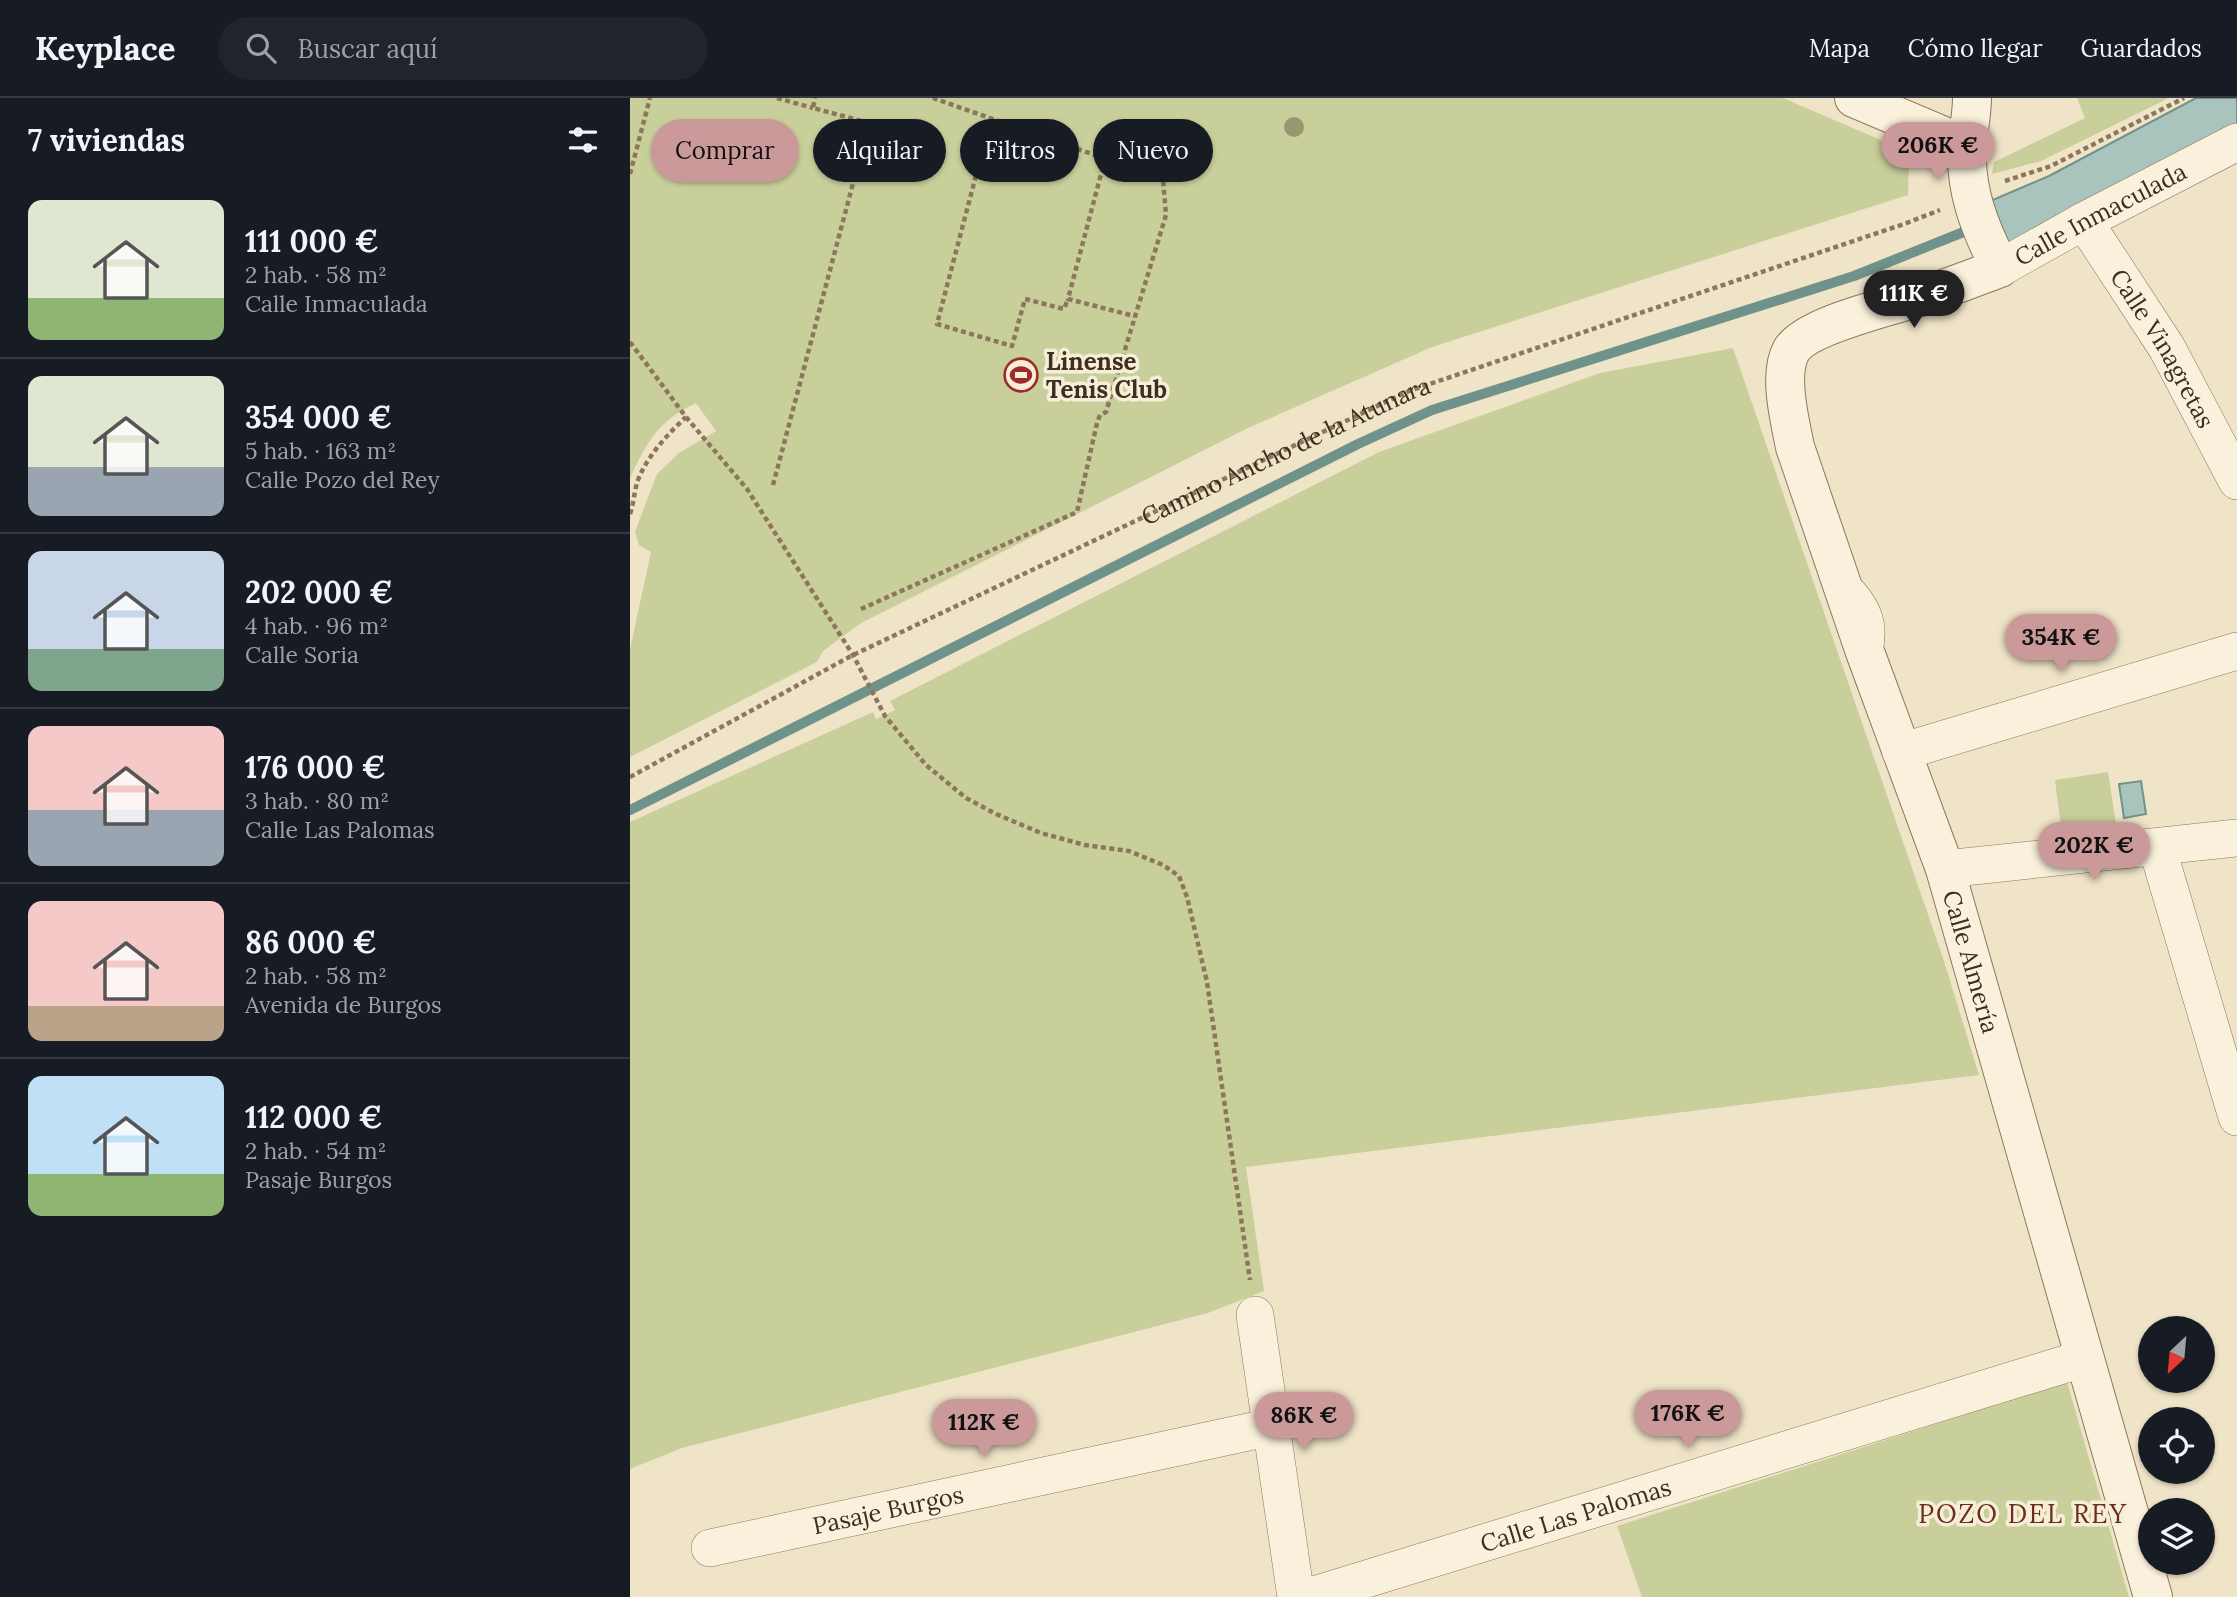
<!DOCTYPE html>
<html lang="es">
<head>
<meta charset="utf-8">
<style>
  body { margin:0; font-family:Lora,serif; background:#20242c; color:#f1f3f6; height:100vh; display:flex; flex-direction:column; font-size:26px; white-space:nowrap }
  * { box-sizing:border-box; margin:0 }
  p { font-size:23px; color:#9ea1a6 }
  .icon { flex:none; width:38px; height:38px; fill:none; stroke:currentColor; stroke-width:2; stroke-linecap:round; stroke-linejoin:round }
  .map { position:relative; flex:1; overflow:hidden }
  .drawer { display:flex; flex-direction:column; background:#171b24; width:630px }
  .drawer>* { flex:none }
  .hud { position:absolute; left:21px; top:21px; width:665px; height:63px; display:flex; gap:14px }
  .needle { width:46px; rotate:206deg }
  .tools { position:absolute; left:1508px; top:1218px; display:grid; gap:14px }
  .tools a { display:grid; place-items:center; width:77px; height:77px; border-radius:50%; background:#171b24; box-shadow:0 2px 5px #0004; font-size:35px }
  .price { position:absolute; translate:-50% -60px; padding:0 16px; border-radius:24px; background:#cc999b; color:#111; font-size:23px; line-height:46px; filter:drop-shadow(0 2px 4px #0008) }
  .price::after { content:''; position:absolute; left:50%; top:42px; width:21px; height:16px; margin-left:-10px; background:inherit; clip-path:polygon(0 0,100% 0,50% 100%) }
  .price.active { background:#222; color:#fff }
  ul { padding:0; list-style:none }
  li { display:flex; align-items:center; gap:21px; height:175px; padding:0 28px }
  li+li { border-top:2px solid #363941 }
  li span { display:grid; place-items:center; flex:none; width:196px; height:140px; border-radius:14px; color:#555 }
  li>.icon { margin-inline-start:auto }
  span .icon { width:84px; height:84px; fill:#fffc; stroke-width:1 }
  li b { font-size:30px }
  h2 { display:flex; justify-content:space-between; align-items:center; height:84px; padding:0 28px; font-size:30px }
  .pill { padding:0 24px; border-radius:32px; background:#171b24; box-shadow:0 2px 5px #0004; font-size:24px; line-height:63px }
  .pill.active { background:#cc999b; color:#111 }
  header { display:flex; align-items:center; gap:42px; box-sizing:border-box; height:98px; padding:0 35px; background:#171b24; border-bottom:2px solid #363941 }
  header strong { font-size:33px }
  nav { display:flex; gap:38px; margin-inline-start:auto; font-size:24px }
  .search { width:490px; height:63px; background:#20242c; display:flex; align-items:center; gap:18px; box-sizing:border-box; padding:0 24px; border-radius:38px; color:#9ea1a6; font-size:26px }
  main { display:flex; flex:1; min-height:0 }
  .map>svg:first-child { display:block }
  .green { fill:#c9cf9b }
  .water { fill:#a9c4bc; stroke:#6f938a; stroke-width:2 }
  .lines { fill:none; stroke-linecap:round; stroke-linejoin:round }
  .stream { stroke:#6f938a; stroke-width:10 }
  .service-casing { stroke:#8d765c; stroke-width:19 }
  .minor-casing { stroke:#8d765c; stroke-width:38 }
  .tertiary-casing { stroke:#8d765c; stroke-width:40 }
  .path { stroke:#8d765c; stroke-width:4.5; stroke-dasharray:5 3.5; stroke-linecap:butt }
  .service { stroke:#faf1dc; stroke-width:18 }
  .minor { stroke:#faf1dc; stroke-width:37 }
  .tertiary { stroke:#faf1dc; stroke-width:38 }
  .tree { fill:#96986f }
  .labels { text-anchor:middle; dominant-baseline:central; stroke-width:7; stroke-linejoin:round; paint-order:stroke }
  .street-label { font-size:24px; fill:#3d2e20; stroke:#f7eed8 }
  .poi-label { font-size:24px; font-weight:bold; fill:#3d2e20; stroke:#f7eed8; text-anchor:start }
  .neighbourhood-label { font-size:26px; letter-spacing:2px; fill:#6b2e1e; stroke:#f7eed8 }
</style>
</head>
<body>
<header>
<strong>Keyplace</strong>
<div class="search"><svg class="icon" aria-label="search" viewBox="0 0 24 24"><circle cx="10" cy="10" r="6"/><path d="M15 15l6 6"/></svg>Buscar aquí</div>
<nav><a>Mapa</a><a>Cómo llegar</a><a>Guardados</a></nav>
</header>
<main>
<section class="drawer">
<h2>7 viviendas<svg class="icon" aria-label="filters" viewBox="0 0 24 24"><path d="M4 7h16M4 17h16"/><circle cx="9" cy="7" r="2"/><circle cx="15" cy="17" r="2"/></svg></h2>
<ul>
<li><span style="background:linear-gradient(#dfe7d0 70%,#8fb573 0)"><svg class="icon" aria-label="home" viewBox="0 0 24 24"><path d="M3 11l9-7 9 7M6 9v11h12V9"/></svg></span><div><b>111 000 €</b><p>2 hab. · 58 m²</p><p>Calle Inmaculada</p></div></li>
<li><span style="background:linear-gradient(#dfe7d0 65%,#9aa5b1 0)"><svg class="icon" aria-label="home" viewBox="0 0 24 24"><path d="M3 11l9-7 9 7M6 9v11h12V9"/></svg></span><div><b>354 000 €</b><p>5 hab. · 163 m²</p><p>Calle Pozo del Rey</p></div></li>
<li><span style="background:linear-gradient(#c9d6e8 70%,#7fa58c 0)"><svg class="icon" aria-label="home" viewBox="0 0 24 24"><path d="M3 11l9-7 9 7M6 9v11h12V9"/></svg></span><div><b>202 000 €</b><p>4 hab. · 96 m²</p><p>Calle Soria</p></div></li>
<li><span style="background:linear-gradient(#f6c9c9 60%,#9aa5b1 0)"><svg class="icon" aria-label="home" viewBox="0 0 24 24"><path d="M3 11l9-7 9 7M6 9v11h12V9"/></svg></span><div><b>176 000 €</b><p>3 hab. · 80 m²</p><p>Calle Las Palomas</p></div></li>
<li><span style="background:linear-gradient(#f6c9c9 75%,#b9a48a 0)"><svg class="icon" aria-label="home" viewBox="0 0 24 24"><path d="M3 11l9-7 9 7M6 9v11h12V9"/></svg></span><div><b>86 000 €</b><p>2 hab. · 58 m²</p><p>Avenida de Burgos</p></div></li>
<li><span style="background:linear-gradient(#bfe0f5 70%,#8fb573 0)"><svg class="icon" aria-label="home" viewBox="0 0 24 24"><path d="M3 11l9-7 9 7M6 9v11h12V9"/></svg></span><div><b>112 000 €</b><p>2 hab. · 54 m²</p><p>Pasaje Burgos</p></div></li>
</ul>
</section>
<div class="map">
<svg width="1607" height="1499" viewBox="0 0 1607 1499">
  <rect width="100%" height="100%" fill="#f0e4c8"/>
  <path class="green" d="M0,0h1153l126,54 -1,43 -476,152 -184,81 -387,195 -38,28 -6,11 -187,95v-108l21,-97 -12,-7 -4,-13 22,-58 22,-21 37,-22 -20,-28c-38,18 -49,39 -66,75z
    M1447,0h92l-128,63 -49,13 2,-12 91,-44z
    M1103,250l211,613 35,114 -733,92 18,124 -56,22 -526,135 -52,21v-647l243,-110 3,7 19,-9 -5,-9 489,-249 221,-79z
    M1478,674l10,65 -55,6 -8,-63z
    M1437,1284l62,215h-487l-25,-71z"/>
  <path class="water" d="M1566,0h41v30l-233,123 -23,-46 68,-29z
    M1511,683l5,33 -22,4 -5,-34z"/>
  <g class="lines">
    <path class="stream" d="M0,712l728,-366 74,-34 422,-134 122,-49"/>
    <defs>
      <path id="service" d="M1226,490c17,20 24,37 17,64"/>
      <g id="minor">
        <path id="s2" d="M1454,123l83,127 70,133"/>
        <path id="s3" d="M1370,170l84,-47 153,-79"/>
        <path d="M1271,654l336,-101"/>
        <path d="M1527,749l80,270"/>
        <path d="M1315,771l292,-31"/>
        <path d="M625,1217l41,282"/>
        <path id="s4" d="M80,1450l561,-121"/>
        <path id="s5" d="M678,1499l777,-239"/>
      </g>
      <g id="tertiary">
        <path d="M1224,0l113,48"/>
        <path id="s6" d="M1342,0c0,17 -4,33 -5,49 -2,45 13,81 33,121 -24,9 -47,18 -71,26 -31,11 -123,30 -138,57 -13,24 -1,70 4,96l70,205 80,217 208,728"/>
      </g>
    </defs>
    <use href="#service" class="service-casing"/>
    <use href="#minor" class="minor-casing"/>
    <use href="#tertiary" class="tertiary-casing"/>
    <g class="path">
      <path d="M147,0l36,10"/>
      <path d="M361,20l-54,206 75,22 13,-47 39,10 4,-10"/>
      <path d="M475,61l-37,140 66,17"/>
      <path d="M0,76l20,-76"/>
      <path d="M1375,83l46,-15 133,-68"/>
      <path d="M0,244l56,75 61,72 106,166 32,61 41,49 40,33 30,16 45,19 44,12 44,6 34,14 16,11 8,21 20,85 43,298"/>
      <path d="M143,387l96,-362 -56,-15 2,-10"/>
      <path d="M0,416c4,-11 4,-23 8,-34 10,-25 29,-45 48,-63"/>
      <path d="M231,511l216,-97 20,-89 3,-8 6,-3 60,-197 -3,-36 -230,-81"/>
      <path id="s1" d="M0,679l221,-121 558,-265 495,-167 36,-14"/>
    </g>
    <use href="#service" class="service"/>
    <use href="#minor" class="minor"/>
    <use href="#tertiary" class="tertiary"/>
  </g>
  <circle class="tree" cx="664" cy="29" r="10"/>
  <defs>
    <symbol id="stadium-ring" viewBox="-11 -11 22 22"><circle r="9.5" fill="#f7eed8" stroke="#9e2a2b" stroke-width="1.5"/><path d="M0-5a6.5 5 0 1 0 0 10a6.5 5 0 1 0 0-10ZM-3.5-1.8h7v3.6h-7Z" fill="#9e2a2b"/></symbol>
  </defs>
  <g fill-rule="evenodd">
    <use href="#stadium-ring" x="372" y="258" width="38" height="38"/>
  </g>
  <g class="labels">
    <g class="street-label">
      <text stroke="none"><textPath href="#s3" startOffset="114">Calle Inmaculada</textPath></text>
      <text stroke="none"><textPath href="#s2" startOffset="150">Calle Vinagretas</textPath></text>
      <text stroke="none"><textPath href="#s1" startOffset="733">Camino Ancho de la Atunara</textPath></text>
      <text stroke="none"><textPath href="#s6" startOffset="1045">Calle Almería</textPath></text>
      <text stroke="none"><textPath href="#s4" startOffset="182">Pasaje Burgos</textPath></text>
      <text stroke="none"><textPath href="#s5" startOffset="280">Calle Las Palomas</textPath></text>
    </g>
    <g class="poi-label">
      <text x="416" y="263">Linense<tspan x="416" dy="28">Tenis Club</tspan></text>
    </g>
    <g class="neighbourhood-label">
      <text x="1393" y="1415">POZO DEL REY</text>
    </g>
  </g>
</svg>
<div class="tools">
<a><svg class="needle" viewBox="-14 -14 28 28"><path d="M0-13l5 13h-10z" fill="#e53935"/><path d="M0 13l5-13h-10z" fill="#9ea1a6"/></svg></a>
<a><svg class="icon" aria-label="locate" viewBox="0 0 24 24"><circle cx="12" cy="12" r="6"/><path d="M12 2v4M12 18v4M2 12h4M18 12h4"/></svg></a>
<a><svg class="icon" aria-label="layers" viewBox="0 0 24 24"><path d="M12 4l9 5-9 5-9-5zM3 14l9 5 9-5"/></svg></a>
</div>
<b class="price" style="left:1308px;top:84px">206K €</b>
<b class="price active" style="left:1284px;top:232px">111K €</b>
<b class="price" style="left:1431px;top:576px">354K €</b>
<b class="price" style="left:1464px;top:784px">202K €</b>
<b class="price" style="left:1058px;top:1352px">176K €</b>
<b class="price" style="left:674px;top:1354px">86K €</b>
<b class="price" style="left:354px;top:1361px">112K €</b>
<div class="hud">
<a class="pill active">Comprar</a>
<a class="pill">Alquilar</a>
<a class="pill">Filtros</a>
<a class="pill">Nuevo</a>
</div>
</div>
</main>
</body>
</html>
